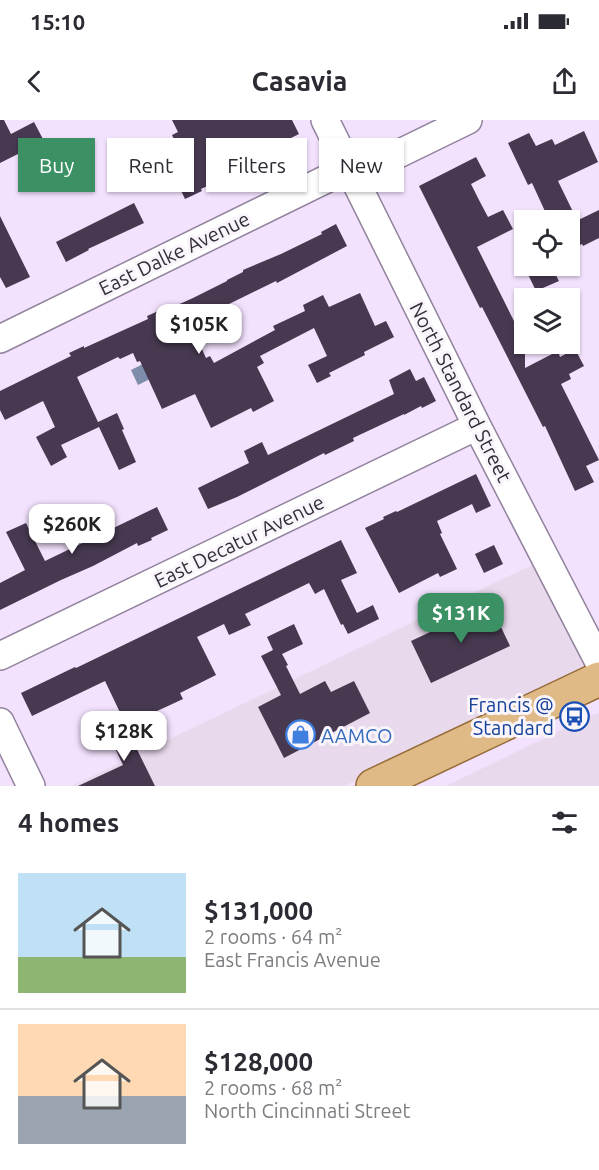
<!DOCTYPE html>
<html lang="en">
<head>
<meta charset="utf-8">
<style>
  body { margin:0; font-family:Ubuntu,sans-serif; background:#f2f2f3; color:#2b2b33; height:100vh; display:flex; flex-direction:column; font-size:22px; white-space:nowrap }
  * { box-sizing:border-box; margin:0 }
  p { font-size:20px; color:#7c7c81 }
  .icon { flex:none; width:33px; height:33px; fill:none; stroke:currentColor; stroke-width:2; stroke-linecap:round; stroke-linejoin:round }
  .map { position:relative; height:666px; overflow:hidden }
  .details { display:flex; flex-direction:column; background:#fff; flex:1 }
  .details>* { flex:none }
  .banner { position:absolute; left:18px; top:18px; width:564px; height:54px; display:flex; gap:12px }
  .tools { position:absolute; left:514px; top:90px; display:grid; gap:12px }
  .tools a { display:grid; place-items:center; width:66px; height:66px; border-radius:0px; background:#fff; box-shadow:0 2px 4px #0004; font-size:30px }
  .price { position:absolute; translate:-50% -51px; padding:0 14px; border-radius:12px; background:#fff; color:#222; font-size:20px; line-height:39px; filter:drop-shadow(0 2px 3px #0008) }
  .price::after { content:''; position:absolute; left:50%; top:36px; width:18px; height:14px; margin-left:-9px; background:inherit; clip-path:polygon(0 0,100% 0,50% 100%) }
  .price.on { background:#3c9164; color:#fff }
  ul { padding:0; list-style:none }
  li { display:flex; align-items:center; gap:18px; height:150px; padding:0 18px }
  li+li { border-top:2px solid #e1e1e2 }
  li span { display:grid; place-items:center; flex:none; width:168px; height:120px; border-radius:0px; color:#555 }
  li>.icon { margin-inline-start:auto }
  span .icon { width:72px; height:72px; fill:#fffc; stroke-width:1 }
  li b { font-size:26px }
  h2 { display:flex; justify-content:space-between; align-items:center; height:72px; padding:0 18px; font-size:26px }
  .pill { padding:0 21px; border-radius:0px; background:#fff; box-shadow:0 2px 4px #0004; font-size:21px; line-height:54px }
  .pill.on { background:#3c9164; color:#fff }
  .status { display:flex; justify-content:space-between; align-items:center; height:42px; padding:0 30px; background:#fff; direction:ltr }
  .status svg { height:16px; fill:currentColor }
  header { display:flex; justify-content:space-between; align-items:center; height:78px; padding:0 18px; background:#fff; font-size:27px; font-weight:700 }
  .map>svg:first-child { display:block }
  .commercial { fill:#e9d9ec }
  .water { fill:#7e8da9 }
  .building { fill:#473950 }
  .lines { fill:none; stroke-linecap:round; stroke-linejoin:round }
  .minor-casing { stroke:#92839d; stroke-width:30 }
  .major-casing { stroke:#956b38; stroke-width:36 }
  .minor { stroke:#fff; stroke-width:27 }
  .major { stroke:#dfba87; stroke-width:33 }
  .labels { text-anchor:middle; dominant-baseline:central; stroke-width:6; stroke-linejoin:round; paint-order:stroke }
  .street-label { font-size:20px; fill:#342e39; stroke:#f9f5fb }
  .transit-label { font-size:20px; fill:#164399; stroke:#f9f5fb; text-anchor:end }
  .shop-label { font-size:20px; fill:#366cbe; stroke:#f9f5fb; text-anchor:start }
</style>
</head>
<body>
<div class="status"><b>15:10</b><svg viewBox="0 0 49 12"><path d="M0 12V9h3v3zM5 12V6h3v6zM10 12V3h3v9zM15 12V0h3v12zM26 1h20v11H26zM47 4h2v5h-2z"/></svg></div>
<header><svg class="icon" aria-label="back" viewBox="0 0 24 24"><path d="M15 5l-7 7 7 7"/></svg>Casavia<svg class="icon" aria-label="share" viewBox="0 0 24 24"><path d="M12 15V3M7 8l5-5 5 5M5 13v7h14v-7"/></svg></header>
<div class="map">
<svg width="599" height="666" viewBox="0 0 599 666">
  <rect width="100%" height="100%" fill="#f3e2fe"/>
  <path class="commercial" d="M534,445l48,93 4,9 -3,5 -180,87 -59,27h-272l458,-220z
    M599,593v73h-153l146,-71z"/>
  <path class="water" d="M157,237l7,15 -26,13 -7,-15z"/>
  <path class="building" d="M0,0h4l7,14 23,-12 10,19 -44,22z
    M172,0h120l7,14 -10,5 2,5 -43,21 1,2 -48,22 1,2 -17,8 -11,-23 14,-7 -16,-34 6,-3z
    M584,11l14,31 -40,19 19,39h-28l-17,-37 -4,2 -20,-42 21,-10 7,13 16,-7 3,6z
    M138,36l9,18 -22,10 -9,-18z
    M476,37l10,19 -15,8 8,16 9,17 15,-7 10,19 -36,18 37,74 11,-5v52l33,-17 2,6 15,-8 9,17 -15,8 2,5 -10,5 38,76 -13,6 8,16 -19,9 -30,-65 -2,1 -61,-120 -2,1 -61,-122z
    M134,83l10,20 -56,26 1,1 -23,12 -10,-20z
    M599,90v28l-16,8 -1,-2 -12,6v-26z
    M0,96l30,61 -24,11 -6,-11z
    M336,104l11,22 -70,37 -1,-2 -47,23 3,7 -39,19 13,28 4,-2 4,7 61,-33 -2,-4 32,-15 -2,-6 20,-10 6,12 31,-14 15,33 11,-5 8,16 -30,15 1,3 -36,18 2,3 -14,7 -9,-18 19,-9 -13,-28 -54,28 4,7 -7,4 17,34 -21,11 -2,-4 -40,20 -16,-34 -33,15 -22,-48 -3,1 -4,-9 -13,6 -2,-2 -41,20 21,45 19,-9 7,16 -2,1 14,32 -17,8 -20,-43 -38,18 6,12 -16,9 -15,-29 19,-10 -12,-26 -38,19 -5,-10v-19l71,-35 -2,-3 15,-7v2l64,-29 -1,-3 16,-7 1,2 29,-13 34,-17v-1l16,-8v-2l38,-16 41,-20 -1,-2z
    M524,146h27l8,15 -23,10z
    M410,249l6,12 8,-4 12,24 -14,7 -1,-2 -17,9v-1l-51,24 1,3 -29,14 -1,-2 -87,44 -29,12 -10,-21 51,-25 -5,-12 18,-9 6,13 126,-61 -5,-14z
    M476,354l15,32 -15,7 -4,-9 -35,17 5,12 -2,1 17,35 -17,8 -2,-4 -39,20 -34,-65 19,-9 -1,-2 13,-6 1,1z
    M157,387l11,23 -17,8 1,2 -14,6 -1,-3 -44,23 -32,14 -61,30v-27l25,-13 -19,-38 20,-9 19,38z
    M341,420l16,33 -16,7 16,33 16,-8 6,14 -31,15 -5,-10 -2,1 -17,-36 -9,5 -6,-11 -64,31 6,11 -22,10 -5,-11 -27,13 19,38 -36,18 3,6 -15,7 -42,19 -21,-44 -73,35 -11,-23 54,-26 1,1z
    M494,425l9,19 -19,9 -9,-19z
    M490,484l20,42 -79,37 -20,-42z
    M294,504l9,20 -21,10 6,11 -2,1 14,28 25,-13 6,11 23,-11 16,32 -86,45 -26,-51 23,-12 -20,-39 12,-6 -6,-13z
    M122,599l33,67h-77l45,-21 -18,-38z"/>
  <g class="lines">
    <defs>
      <path id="minor" d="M325,0l152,306 122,236
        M353,56l115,-56
        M0,219l349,-171
        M0,536l477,-230
        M0,602l31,64"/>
      <path id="major" d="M373,666l226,-107"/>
    </defs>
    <use href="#minor" class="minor-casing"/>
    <use href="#major" class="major-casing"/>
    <use href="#minor" class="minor"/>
    <use href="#major" class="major"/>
  </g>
  <defs>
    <symbol id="bus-ring" viewBox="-11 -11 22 22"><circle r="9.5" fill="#f9f5fb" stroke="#1a4fb4" stroke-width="1.5"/><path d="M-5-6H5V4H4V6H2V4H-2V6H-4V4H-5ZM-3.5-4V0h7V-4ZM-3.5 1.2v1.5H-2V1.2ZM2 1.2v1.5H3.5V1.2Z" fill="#1a4fb4"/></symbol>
    <symbol id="shop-ring" viewBox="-11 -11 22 22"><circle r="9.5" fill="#f9f5fb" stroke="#3f7fe0" stroke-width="1.5"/><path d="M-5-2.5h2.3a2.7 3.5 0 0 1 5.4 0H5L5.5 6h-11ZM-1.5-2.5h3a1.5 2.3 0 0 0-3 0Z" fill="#3f7fe0"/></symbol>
  </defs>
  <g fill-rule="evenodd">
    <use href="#bus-ring" x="558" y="580" width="33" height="33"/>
    <use href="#shop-ring" x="284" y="598" width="33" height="33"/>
  </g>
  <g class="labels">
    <g class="street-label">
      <text transform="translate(174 133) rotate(-26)">East Dalke Avenue</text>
      <text transform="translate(461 272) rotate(63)">North Standard Street</text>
      <text transform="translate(239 421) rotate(-26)">East Decatur Avenue</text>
    </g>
    <g class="transit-label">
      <text x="554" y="584">Francis @<tspan x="554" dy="23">Standard</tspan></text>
    </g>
    <g class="shop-label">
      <text x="321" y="615">AAMCO</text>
    </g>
  </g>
</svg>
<div class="tools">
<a><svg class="icon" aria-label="locate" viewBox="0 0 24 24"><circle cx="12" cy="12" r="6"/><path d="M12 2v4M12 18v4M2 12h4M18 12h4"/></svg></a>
<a><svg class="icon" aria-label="layers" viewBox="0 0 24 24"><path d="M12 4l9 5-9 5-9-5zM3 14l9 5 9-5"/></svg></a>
</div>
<b class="price" style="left:199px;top:235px">$105K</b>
<b class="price" style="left:72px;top:435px">$260K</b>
<b class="price on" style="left:461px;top:524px">$131K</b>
<b class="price" style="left:124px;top:642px">$128K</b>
<div class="banner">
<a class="pill on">Buy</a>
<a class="pill">Rent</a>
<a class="pill">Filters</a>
<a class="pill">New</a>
</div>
</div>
<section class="details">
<h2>4 homes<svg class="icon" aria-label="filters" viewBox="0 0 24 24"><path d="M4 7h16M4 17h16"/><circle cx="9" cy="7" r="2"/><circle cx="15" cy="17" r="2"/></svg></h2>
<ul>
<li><span style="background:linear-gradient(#bfe0f5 70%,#8fb573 0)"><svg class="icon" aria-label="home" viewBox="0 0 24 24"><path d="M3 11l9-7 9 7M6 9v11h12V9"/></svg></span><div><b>$131,000</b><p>2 rooms · 64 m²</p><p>East Francis Avenue</p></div></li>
<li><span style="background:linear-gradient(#ffd9b3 60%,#9aa5b1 0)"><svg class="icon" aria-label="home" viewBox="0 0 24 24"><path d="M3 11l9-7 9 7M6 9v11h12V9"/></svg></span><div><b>$128,000</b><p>2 rooms · 68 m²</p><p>North Cincinnati Street</p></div></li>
</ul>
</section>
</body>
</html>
